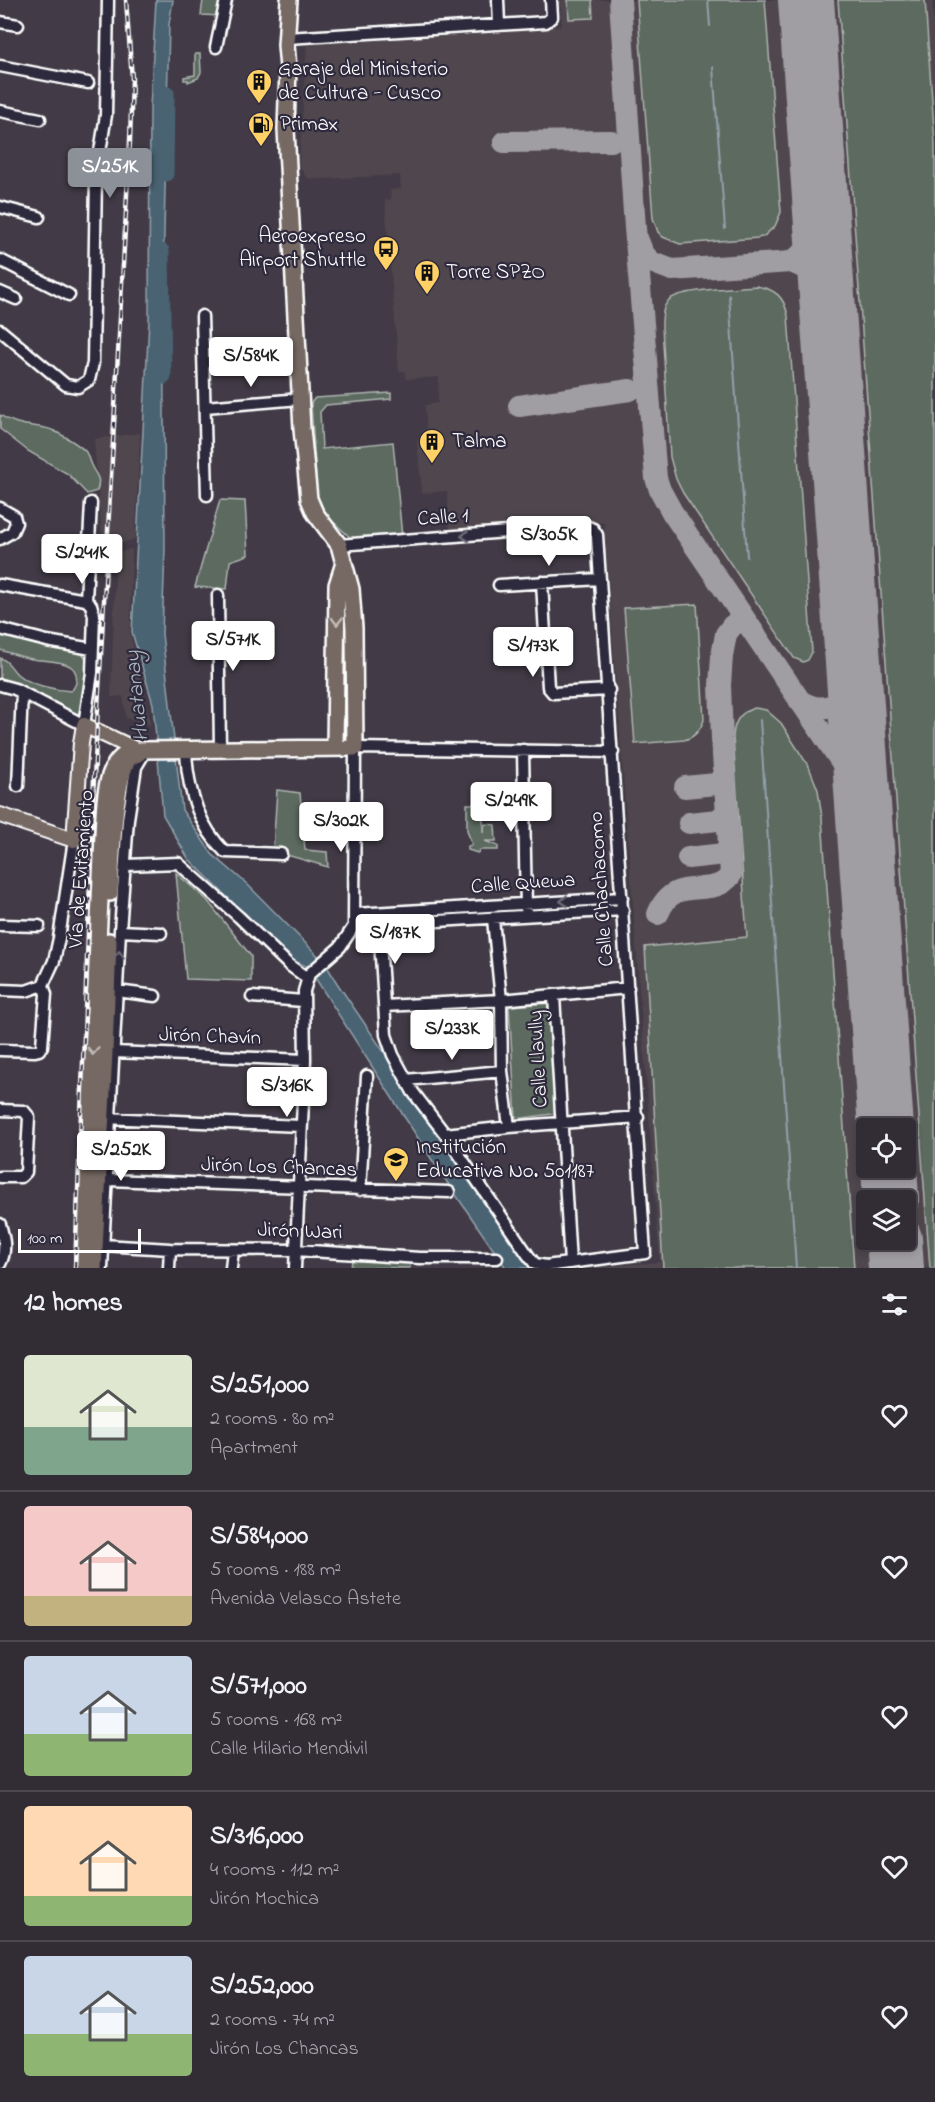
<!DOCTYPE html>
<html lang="en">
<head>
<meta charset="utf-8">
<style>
  body { margin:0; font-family:"Indie Flower",sans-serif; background:#3a343d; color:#f1f3f6; height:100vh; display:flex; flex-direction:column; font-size:22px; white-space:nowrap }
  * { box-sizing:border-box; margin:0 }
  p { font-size:20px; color:#a8a7ad }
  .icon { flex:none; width:33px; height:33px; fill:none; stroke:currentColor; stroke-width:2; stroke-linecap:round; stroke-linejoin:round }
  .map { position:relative; height:1268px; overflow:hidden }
  .sheet { display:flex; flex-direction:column; background:#322c35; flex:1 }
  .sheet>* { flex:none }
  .tools { position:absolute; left:856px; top:1118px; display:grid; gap:12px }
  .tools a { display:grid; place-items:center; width:60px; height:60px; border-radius:6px; background:#322c35; box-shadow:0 3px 9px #0003,0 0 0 2px #4d4850; font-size:30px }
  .scale { position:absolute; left:18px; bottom:15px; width:123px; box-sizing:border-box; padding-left:6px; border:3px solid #fff; border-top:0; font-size:16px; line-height:21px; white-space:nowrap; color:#fff; -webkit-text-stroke:4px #2f2a3d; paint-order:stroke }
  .price { position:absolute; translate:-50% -51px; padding:0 14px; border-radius:6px; background:#fff; color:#222; font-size:20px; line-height:39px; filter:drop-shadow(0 2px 3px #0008) }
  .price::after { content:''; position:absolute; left:50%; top:36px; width:18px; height:14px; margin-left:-9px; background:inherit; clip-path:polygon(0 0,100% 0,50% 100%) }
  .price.selected { background:#8c9099; color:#fff }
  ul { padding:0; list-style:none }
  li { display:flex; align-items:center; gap:18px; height:150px; padding:0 24px }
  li+li { border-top:2px solid #4d4850 }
  li span { display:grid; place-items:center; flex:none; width:168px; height:120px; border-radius:6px; color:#555 }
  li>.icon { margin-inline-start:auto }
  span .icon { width:72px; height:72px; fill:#fffc; stroke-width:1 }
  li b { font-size:26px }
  h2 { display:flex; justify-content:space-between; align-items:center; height:72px; padding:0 24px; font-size:26px }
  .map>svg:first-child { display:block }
  .built { fill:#50474e; fill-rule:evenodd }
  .green { fill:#5c6a60; stroke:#aeb4b0; stroke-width:1.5 }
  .water { fill:#4a6373; stroke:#92a1ab; stroke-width:1.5 }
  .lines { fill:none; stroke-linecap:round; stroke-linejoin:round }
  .stream { stroke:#92a1ab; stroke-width:2 }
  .river { stroke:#4a6373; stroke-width:15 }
  .taxiway { stroke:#a09da3; stroke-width:22 }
  .runway { stroke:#a09da3; stroke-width:56 }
  .minor-casing { stroke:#fff; stroke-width:15 }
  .major-casing { stroke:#fff; stroke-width:18 }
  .highway-casing { stroke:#fff; stroke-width:20 }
  .minor { stroke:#2f2a3d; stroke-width:10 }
  .major { stroke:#766964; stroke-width:14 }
  .highway { stroke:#766964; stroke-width:15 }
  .rail-casing { stroke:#fff; stroke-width:4.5 }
  .rail { stroke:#2f2a3d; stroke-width:2; stroke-dasharray:7; stroke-linecap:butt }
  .oneway { stroke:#6d6a77 }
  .oneway2 { stroke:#c1bcb9 }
  .labels { text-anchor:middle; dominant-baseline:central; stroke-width:4.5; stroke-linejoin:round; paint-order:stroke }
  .poi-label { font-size:21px; fill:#fff; stroke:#2f2a3d; text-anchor:start }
  .street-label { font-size:21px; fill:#fff; stroke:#2f2a3d }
  .water-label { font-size:22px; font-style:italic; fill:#aeb9c0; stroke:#2f2a3d }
</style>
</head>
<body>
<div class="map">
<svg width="935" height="1268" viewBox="0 0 935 1268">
  <rect width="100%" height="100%" fill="#423b47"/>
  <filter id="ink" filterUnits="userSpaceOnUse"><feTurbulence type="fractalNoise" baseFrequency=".0167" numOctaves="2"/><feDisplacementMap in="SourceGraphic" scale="12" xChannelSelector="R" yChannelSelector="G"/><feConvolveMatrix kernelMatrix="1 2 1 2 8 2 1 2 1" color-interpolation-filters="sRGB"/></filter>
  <g filter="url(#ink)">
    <path class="built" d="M560,0h372l3,48v1220h-342l67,-6 -56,-740 -154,11 -3,-42 -25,2 -5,-53 10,-1 -2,-34 13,-2 1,-26 -33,2 -1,-8h-6l-14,-171h6l-1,-10 11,-1 -1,-14 -82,4 -11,-1 -8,-13 8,-121 255,-18zM867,1128h39v39h-39zM867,1200h39v39h-39z
      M140,433l-5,106 -32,10 -9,-110z
      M132,549l-2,84 21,92 -25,-7 -3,-22 -12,1 5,-144z"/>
    <path class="green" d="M203,0h20l-1,16 -21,-1z
      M568,0h24l1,18 -24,1z
      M637,0h128l16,212 -6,14 -11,10 -6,2 -78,6 -17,-7 -5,-5 -5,-14z
      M838,0h87l10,144v1124h-5z
      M195,54h5l1,18 -3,6 -10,4v-2h-4v-3l11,-2z
      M756,286c19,3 28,10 32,30l24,336 -4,8 -5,2 -9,-4 -111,-165 -7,-14 -6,-22 -8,-130c0,-9 0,-20 7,-27 11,-11 68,-12 87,-14z
      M391,393v6l-65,6 -6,7 2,37 71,-7 9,95 -49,3 -27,-25 -6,-8 -3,-12 -6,-92 4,-5z
      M0,415c14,10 29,10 45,13 9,1 35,17 41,24 2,4 3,9 5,13 6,13 10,11 6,26l-10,3 -19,-20 -40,-23 -28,-22z
      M220,500l25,1 3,54 -18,6 -3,28 -32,-2z
      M697,604l7,116c-4,10 -9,17 -20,20l-49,4 -11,-136z
      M0,635l44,12 24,1 14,5 7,11 -8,54 -81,-37v-23c8,2 11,10 17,16 13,11 38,16 54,17 7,-7 8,-19 -1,-25 -10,-6 -27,-5 -38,-7 -11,-2 -21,-6 -32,-9z
      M755,708l11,2 15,13 28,44 9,23 4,28 32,450h-191l-18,-321 102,-10 -14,-200c1,-16 7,-25 22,-29z
      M277,790l23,3 5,57 22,2 1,15 -55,-16z
      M467,804h12l-1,13 5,2v14l2,-9 10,1 1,16h-11l13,5v4h-18l-2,3 -10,-3v-4l4,-1 -5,-15z
      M176,873l31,27 44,56v25l-65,-2z
      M553,1003l6,110 -43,6 -7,-113z
      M352,1260l59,1 -1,7h-59z"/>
    <path class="water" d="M156,0h17l-4,24 -6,248 2,277 -3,85 20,176 30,44 35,30 78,79 12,20 194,285h-25l-72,-105 -122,-190 -6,-7 -18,-8 -100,-100 -25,-43 -10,-111 -21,-72 17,-311 1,-213z"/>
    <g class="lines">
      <path class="stream" d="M708,0l2,26
        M713,67l12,162
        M729,295l18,262
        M760,720l36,548"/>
      <path class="river" d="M166,174l1,-81
        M162,251l2,126"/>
      <path class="taxiway" d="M620,0l15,228 21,250 4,12 12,22 190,280
        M504,142l107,-1
        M637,238l6,15 8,9 21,8 119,-8 25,11 10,9
        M791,262l32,-23
        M519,406l111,-16
        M799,700c21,15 37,5 56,-6
        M685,787l31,-3 9,-9
        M689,823l29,-3 9,-8
        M688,858l36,-4 6,-8
        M658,914c17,-43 53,-12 73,-39l-9,-136 -2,-54 2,-29 4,-22 6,-8 12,-8"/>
      <path class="runway" d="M806,0l80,1128
        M889,1167l2,33
        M894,1239l2,29"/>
      <defs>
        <path id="minor" d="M498,0l1,25
          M0,22l18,3
          M287,38l259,-16 6,-5 -1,-17
          M216,47l10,-47
          M0,66l88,17
          M0,111l40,8
          M0,207l39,10
          M0,260l69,35
          M0,292l16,7
          M202,316l5,179
          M0,330l66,55 12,2 11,-7 4,-17 3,-187 10,-61 2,-115
          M205,407l95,-8
          M0,508l14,8 2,7 -4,9 -12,7
          M339,545l247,-19 7,3 4,6 48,718 -99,13 -11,-2 -7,-9 -83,-121 -32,-42 -20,-37 -7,-20 -7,-110
          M542,582l6,105 5,6 56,-3
          M0,585l86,15 5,5 3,10 -2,58 -8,52 -69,-36 -15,-4
          M499,585l101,-6
          M218,595l2,154
          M86,600l5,-97
          M0,629l47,12 45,8
          M186,749c1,38 12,76 39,103l56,2
          M523,750l3,159
          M18,786l4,-94
          M126,865l52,-2 61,54 50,48 18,13
          M355,914l267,-16
          M493,919l8,81 1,71 7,56
          M0,925l39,1
          M354,926l269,-16
          M120,931l41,2
          M0,990l26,1 17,-6
          M117,991l38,5
          M554,996l16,267
          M252,997l51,4
          M384,1006l117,-6 127,-12
          M0,1050l35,1 4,-1 3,-4 4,-52 -3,-9 11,-24 5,-23 15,-98
          M114,1052l191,8
          M406,1080l96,-9
          M0,1110l24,1 5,6 -3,55 -5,5h-21
          M103,1118l198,8
          M445,1134l64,-7 129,-10
          M107,1180l342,12
          M360,1190l7,-114
          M0,1224c4,14 7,27 0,40
          M103,1245l67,4 125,1 125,8h77
          M102,1268l18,-337 8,-112 8,-52 6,-10 -1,-5
          M169,1268l1,-19
          M231,1268l2,-18
          M295,1268l10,-208 -1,-69 5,-17 31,-27 14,-21 1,-178 258,4"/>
        <path id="major" d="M0,815l74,25 7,-97 3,-18 57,27"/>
        <path id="highway" d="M335,748l2,-163 7,-22
          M110,893c2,-33 3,-102 17,-131 2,-5 6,-6 11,-8
          M83,1268l20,-434c2,-29 -1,-81 37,-84l215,-2 -1,-120 -3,-39 -12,-44 -24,-32 -6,-14 -7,-70 -16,-300 2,-61 -2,-23 3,-45
          M94,1268l11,-217 4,-110"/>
      </defs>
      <use href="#minor" class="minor-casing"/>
      <use href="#major" class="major-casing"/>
      <use href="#highway" class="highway-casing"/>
      <use href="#minor" class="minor"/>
      <use href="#major" class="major"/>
      <use href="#highway" class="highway"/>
      <defs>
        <path id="rail" d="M75,1268l19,-490 36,-637 2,-62 -6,-79"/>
      </defs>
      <use href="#rail" class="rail-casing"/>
      <use href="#rail" class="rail"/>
    </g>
    <defs><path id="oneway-chevron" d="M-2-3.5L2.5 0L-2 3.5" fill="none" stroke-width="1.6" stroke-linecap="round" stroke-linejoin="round" transform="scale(1.5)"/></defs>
    <g class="oneway">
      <use href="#oneway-chevron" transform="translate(465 536) rotate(176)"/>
      <use href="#oneway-chevron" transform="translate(564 901) rotate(177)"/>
      <use href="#oneway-chevron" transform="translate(119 955) rotate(-87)"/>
    </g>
    <g class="oneway2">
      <use href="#oneway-chevron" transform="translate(337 621) rotate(91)"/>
      <use href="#oneway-chevron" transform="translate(93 1051) rotate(93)"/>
    </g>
  </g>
  <defs>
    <symbol id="building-pin" viewBox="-11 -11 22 30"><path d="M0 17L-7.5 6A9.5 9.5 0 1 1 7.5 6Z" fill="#ffd166" stroke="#2f2a3d"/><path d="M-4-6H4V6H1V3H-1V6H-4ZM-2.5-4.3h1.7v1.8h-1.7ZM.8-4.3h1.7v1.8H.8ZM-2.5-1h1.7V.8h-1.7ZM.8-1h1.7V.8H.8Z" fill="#111"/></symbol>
    <symbol id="fuel-pin" viewBox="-11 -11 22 30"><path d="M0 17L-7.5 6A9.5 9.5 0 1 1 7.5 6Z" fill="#ffd166" stroke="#2f2a3d"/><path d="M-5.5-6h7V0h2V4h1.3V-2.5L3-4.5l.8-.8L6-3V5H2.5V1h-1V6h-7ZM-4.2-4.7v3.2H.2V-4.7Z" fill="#111"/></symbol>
    <symbol id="bus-pin" viewBox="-11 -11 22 30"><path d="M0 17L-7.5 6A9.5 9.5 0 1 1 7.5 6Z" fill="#ffd166" stroke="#2f2a3d"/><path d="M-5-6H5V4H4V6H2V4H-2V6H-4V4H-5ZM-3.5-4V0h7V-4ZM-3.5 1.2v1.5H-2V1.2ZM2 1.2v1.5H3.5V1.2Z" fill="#111"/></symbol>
    <symbol id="school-pin" viewBox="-11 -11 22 30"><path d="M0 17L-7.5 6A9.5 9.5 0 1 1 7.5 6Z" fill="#ffd166" stroke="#2f2a3d"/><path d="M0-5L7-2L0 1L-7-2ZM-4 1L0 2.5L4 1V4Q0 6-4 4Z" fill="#111"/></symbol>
  </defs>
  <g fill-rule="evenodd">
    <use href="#building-pin" x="244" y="67" width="30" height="40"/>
    <use href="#fuel-pin" x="246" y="110" width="30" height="40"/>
    <use href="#bus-pin" x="371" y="234" width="30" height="40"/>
    <use href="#building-pin" x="412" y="258" width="30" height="40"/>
    <use href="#building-pin" x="417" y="427" width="30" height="40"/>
    <use href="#school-pin" x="381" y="1145" width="30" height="40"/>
  </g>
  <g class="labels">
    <g class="poi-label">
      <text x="278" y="70">Garaje del Ministerio<tspan x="278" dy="24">de Cultura - Cusco</tspan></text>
      <text x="280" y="125">Primax</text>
      <text x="366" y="237" text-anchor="end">Aeroexpreso<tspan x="366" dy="24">Airport Shuttle</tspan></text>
      <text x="446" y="273">Torre SPZO</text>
      <text x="452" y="442">Talma</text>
      <text x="416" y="1148">Institución<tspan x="416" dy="24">Educativa No. 501187</tspan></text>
    </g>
    <g class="street-label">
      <text transform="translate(443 518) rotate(-4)">Calle 1</text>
      <text transform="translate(82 869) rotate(-86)">Vía de Evitamiento</text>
      <text transform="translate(523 884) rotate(-4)">Calle Quewa</text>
      <text transform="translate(602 889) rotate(-94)">Calle Chachacomo</text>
      <text transform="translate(210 1037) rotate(2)">Jirón Chavín</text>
      <text transform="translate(539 1059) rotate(-93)">Calle Llaully</text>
      <text transform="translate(279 1168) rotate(2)">Jirón Los Chancas</text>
      <text transform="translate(300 1232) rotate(2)">Jirón Wari</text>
    </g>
    <g class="water-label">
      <text transform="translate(138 696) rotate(-96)">Huatanay</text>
    </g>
  </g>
</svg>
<div class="tools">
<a><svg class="icon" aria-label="locate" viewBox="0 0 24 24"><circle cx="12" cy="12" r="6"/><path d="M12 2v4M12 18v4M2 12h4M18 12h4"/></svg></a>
<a><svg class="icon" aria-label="layers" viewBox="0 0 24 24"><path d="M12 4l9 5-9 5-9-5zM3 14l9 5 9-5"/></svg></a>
</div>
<div class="scale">100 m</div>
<b class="price selected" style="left:110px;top:199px">S/251K</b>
<b class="price" style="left:251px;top:388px">S/584K</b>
<b class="price" style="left:549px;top:567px">S/305K</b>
<b class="price" style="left:82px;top:585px">S/241K</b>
<b class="price" style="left:233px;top:672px">S/571K</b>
<b class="price" style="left:533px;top:678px">S/173K</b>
<b class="price" style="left:511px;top:833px">S/249K</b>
<b class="price" style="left:341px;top:853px">S/302K</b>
<b class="price" style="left:395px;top:965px">S/187K</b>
<b class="price" style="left:452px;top:1061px">S/233K</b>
<b class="price" style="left:287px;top:1118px">S/316K</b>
<b class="price" style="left:121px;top:1182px">S/252K</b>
</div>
<section class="sheet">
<h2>12 homes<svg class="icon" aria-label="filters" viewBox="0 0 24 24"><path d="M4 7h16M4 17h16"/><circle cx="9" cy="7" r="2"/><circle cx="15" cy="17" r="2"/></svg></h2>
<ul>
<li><span style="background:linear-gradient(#dfe7d0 60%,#7fa58c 0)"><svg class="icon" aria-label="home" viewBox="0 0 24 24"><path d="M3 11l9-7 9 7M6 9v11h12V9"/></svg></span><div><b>S/251,000</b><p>2 rooms · 80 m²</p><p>Apartment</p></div><svg class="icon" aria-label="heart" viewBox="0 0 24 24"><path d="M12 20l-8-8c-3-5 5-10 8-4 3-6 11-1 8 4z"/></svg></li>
<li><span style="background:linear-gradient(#f6c9c9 75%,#c2b280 0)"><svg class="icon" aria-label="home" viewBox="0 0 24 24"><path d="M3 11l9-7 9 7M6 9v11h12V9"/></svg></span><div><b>S/584,000</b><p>5 rooms · 188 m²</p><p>Avenida Velasco Astete</p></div><svg class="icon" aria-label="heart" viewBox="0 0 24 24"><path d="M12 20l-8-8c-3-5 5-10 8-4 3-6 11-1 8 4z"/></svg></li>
<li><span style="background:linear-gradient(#c9d6e8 65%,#8fb573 0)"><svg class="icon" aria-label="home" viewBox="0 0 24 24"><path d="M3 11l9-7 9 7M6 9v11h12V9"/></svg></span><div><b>S/571,000</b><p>5 rooms · 168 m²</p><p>Calle Hilario Mendivil</p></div><svg class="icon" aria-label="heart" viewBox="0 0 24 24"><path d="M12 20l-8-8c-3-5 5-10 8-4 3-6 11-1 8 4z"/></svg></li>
<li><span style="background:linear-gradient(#ffd9b3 75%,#8fb573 0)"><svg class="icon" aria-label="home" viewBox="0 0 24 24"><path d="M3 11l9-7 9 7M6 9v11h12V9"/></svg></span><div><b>S/316,000</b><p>4 rooms · 112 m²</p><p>Jirón Mochica</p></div><svg class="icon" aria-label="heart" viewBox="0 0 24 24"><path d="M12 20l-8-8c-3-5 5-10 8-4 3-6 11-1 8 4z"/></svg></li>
<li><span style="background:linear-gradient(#c9d6e8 65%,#8fb573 0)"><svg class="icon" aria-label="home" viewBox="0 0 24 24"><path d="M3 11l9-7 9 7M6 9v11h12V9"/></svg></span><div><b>S/252,000</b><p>2 rooms · 74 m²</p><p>Jirón Los Chancas</p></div><svg class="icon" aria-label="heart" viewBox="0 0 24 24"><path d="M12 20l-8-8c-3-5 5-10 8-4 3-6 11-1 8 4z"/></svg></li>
</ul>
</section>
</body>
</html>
